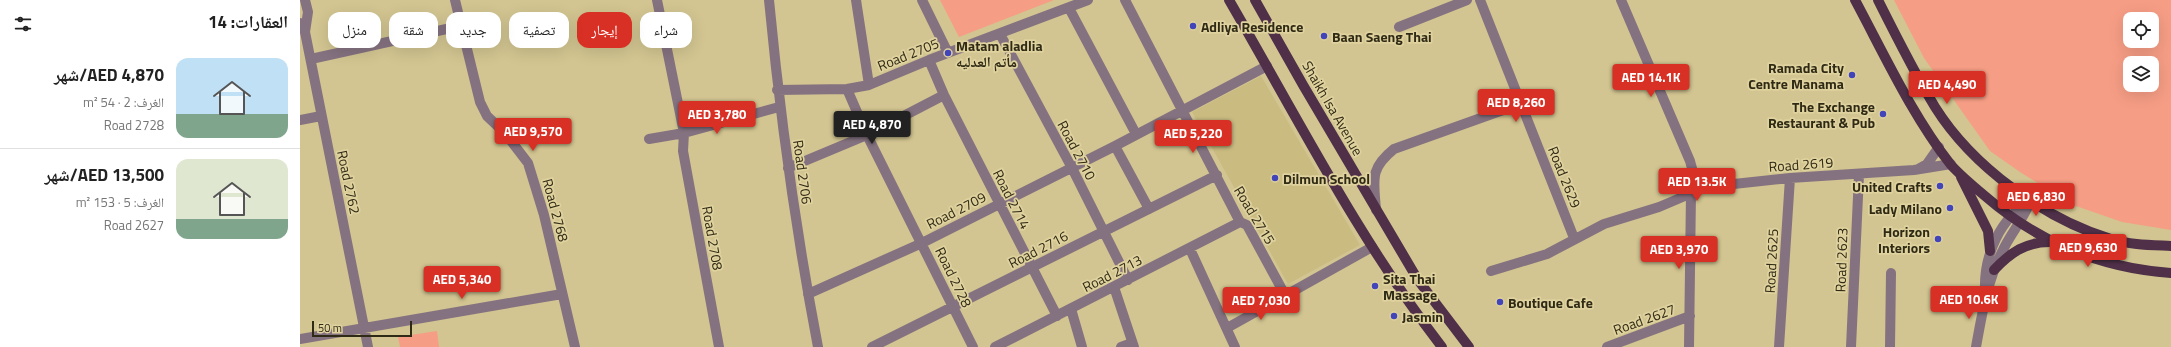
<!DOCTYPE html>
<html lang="ar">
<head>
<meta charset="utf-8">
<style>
  body { margin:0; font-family:"Titillium Web","Noto Naskh Arabic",sans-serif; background:#f2f2f2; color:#222; direction:rtl; height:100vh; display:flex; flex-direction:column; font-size:15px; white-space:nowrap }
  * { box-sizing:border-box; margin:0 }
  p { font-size:13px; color:#767676 }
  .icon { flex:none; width:22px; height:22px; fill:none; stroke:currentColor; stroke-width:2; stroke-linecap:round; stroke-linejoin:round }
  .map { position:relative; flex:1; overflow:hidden; direction:ltr }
  .sheet { display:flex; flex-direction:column; background:#fff; width:300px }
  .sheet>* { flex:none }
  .banner { position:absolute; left:12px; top:12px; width:380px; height:36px; direction:rtl; display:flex; gap:8px }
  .buttons { position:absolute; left:1823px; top:12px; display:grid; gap:8px }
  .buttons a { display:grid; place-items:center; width:36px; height:36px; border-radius:8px; background:#fff; box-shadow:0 4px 16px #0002; font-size:20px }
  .scale { position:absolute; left:12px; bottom:10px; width:100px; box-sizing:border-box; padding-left:4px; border:2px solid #2f2a15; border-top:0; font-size:11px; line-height:14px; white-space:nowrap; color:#2f2a15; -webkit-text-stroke:3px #dfd29e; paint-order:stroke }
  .price { position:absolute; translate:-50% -34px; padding:0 9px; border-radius:4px; background:#d93025; color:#fff; font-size:13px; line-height:26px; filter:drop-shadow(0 1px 2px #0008) }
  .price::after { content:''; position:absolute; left:50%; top:24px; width:12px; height:9px; margin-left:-6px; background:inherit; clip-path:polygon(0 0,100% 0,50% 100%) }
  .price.active { background:#222; color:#fff }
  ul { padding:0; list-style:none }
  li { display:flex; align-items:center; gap:12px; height:100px; padding:0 12px }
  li+li { border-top:1px solid #e0e0e0 }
  li span { display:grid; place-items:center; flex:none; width:112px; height:80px; border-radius:12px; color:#555 }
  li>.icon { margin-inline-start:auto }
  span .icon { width:48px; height:48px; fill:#fffc; stroke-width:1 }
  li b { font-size:17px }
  h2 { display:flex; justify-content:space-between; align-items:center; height:48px; padding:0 12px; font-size:17px }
  .pill { padding:0 14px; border-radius:12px; background:#fff; box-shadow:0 4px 16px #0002; font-size:14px; line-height:36px }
  .pill.active { background:#d93025; color:#fff }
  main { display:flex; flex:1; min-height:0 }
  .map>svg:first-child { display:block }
  .built { fill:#cabb81 }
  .green { fill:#f69d85; fill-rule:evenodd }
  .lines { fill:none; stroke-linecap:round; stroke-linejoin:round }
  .minor { stroke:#857280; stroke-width:10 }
  .major { stroke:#4f3048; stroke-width:10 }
  .poi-dot { fill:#4244b9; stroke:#dfd29e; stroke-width:1.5 }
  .labels { text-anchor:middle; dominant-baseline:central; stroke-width:3.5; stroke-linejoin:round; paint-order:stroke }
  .poi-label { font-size:14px; font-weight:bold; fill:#2f2a15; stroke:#dfd29e; text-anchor:start }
  .street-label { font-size:14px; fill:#2f2a15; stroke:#dfd29e }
</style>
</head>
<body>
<main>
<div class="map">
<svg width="1871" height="347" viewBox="0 0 1871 347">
  <rect width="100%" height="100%" fill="#d2c591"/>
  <path class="built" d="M961,76l99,169 -72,39 -96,-172z"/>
  <path class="green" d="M640,0h114l-95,37z
    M1594,0h277v230l-49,-8 -49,-17 -53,-33 -30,-21 -66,-93zM1830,19h22v22h-22zM1830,63h22v22h-22z
    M137,331l2,16h-39l-2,-10z"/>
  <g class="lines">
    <path class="minor" d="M155,0l25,102 7,14 18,17 23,30 16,52 31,132
      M357,0l27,133 -1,18 36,196
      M469,0c11,116 27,232 49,347
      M556,0l13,85
      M622,0l26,53
      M825,0l115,222 7,3 38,70
      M1180,0l94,238
      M1321,0l69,161 8,29
      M769,8l67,126
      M0,23l5,9 63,315
      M1099,27l68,-27
      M5,32l3,-20 -3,-12
      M700,34l72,134 56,112
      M11,59l149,-33
      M629,60l15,35 113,221
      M547,89l20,46 106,212
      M477,90l70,-1 22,-4 60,-25 159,-60
      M0,120l21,-4
      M349,139l35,-6 95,-26
      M815,146l34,63
      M488,168l79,-33 77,-40
      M1618,169l9,-5 12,-17
      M1076,210c-2,-30 -7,-41 18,-61l126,-45
      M890,249l45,98
      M1191,271l56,-17 57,-30 55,-17 47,-20 84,-9 124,-8 37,-6
      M814,287l20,60
      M1685,289c-1,-34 15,-71 46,-89
      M508,294l114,-51 193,-97 152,-80
      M771,309l11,38
      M927,328l145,-81
      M0,339l262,-45
      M572,347l345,-172
      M695,347l245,-125
      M821,347l11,-4
      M1307,347l83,-31
      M1389,347l2,-155
      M1479,347l11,-169
      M1551,347l8,-172
      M1590,347l1,-74
      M1676,347c6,-33 11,-65 26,-95 8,-18 22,-33 29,-52"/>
    <path class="major" d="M929,0c68,117 130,240 213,347
      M955,0l48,85 115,195 51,67
      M1555,0c30,56 57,115 96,165 10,11 22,21 34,31 53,46 115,72 186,77
      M1578,0c18,36 36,72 57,107 37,59 109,112 176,132 20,6 40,6 60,7
      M1661,177l27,54 2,20
      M1694,270c17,-18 32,-28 56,-28"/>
  </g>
  <g class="poi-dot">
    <circle cx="893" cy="26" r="4"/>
    <circle cx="1024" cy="36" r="4"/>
    <circle cx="648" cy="53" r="4"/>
    <circle cx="1552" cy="75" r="4"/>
    <circle cx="1583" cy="114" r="4"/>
    <circle cx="975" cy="178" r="4"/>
    <circle cx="1640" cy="186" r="4"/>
    <circle cx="1650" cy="208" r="4"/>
    <circle cx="1638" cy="239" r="4"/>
    <circle cx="1075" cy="286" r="4"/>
    <circle cx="1200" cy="302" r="4"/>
    <circle cx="1094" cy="316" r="4"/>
  </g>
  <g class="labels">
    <g class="poi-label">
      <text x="901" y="26">Adliya Residence</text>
      <text x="1032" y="36">Baan Saeng Thai</text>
      <text x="656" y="45">Matam aladlia<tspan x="656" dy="16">مأتم العدليه</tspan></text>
      <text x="1544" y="67" text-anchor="end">Ramada City<tspan x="1544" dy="16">Centre Manama</tspan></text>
      <text x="1575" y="106" text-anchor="end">The Exchange<tspan x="1575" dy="16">Restaurant &amp; Pub</tspan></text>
      <text x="983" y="178">Dilmun School</text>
      <text x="1632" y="186" text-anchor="end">United Crafts</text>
      <text x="1642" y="208" text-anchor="end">Lady Milano</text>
      <text x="1630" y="231" text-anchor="end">Horizon<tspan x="1630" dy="16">Interiors</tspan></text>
      <text x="1083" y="278">Sita Thai<tspan x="1083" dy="16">Massage</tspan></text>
      <text x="1208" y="302">Boutique Cafe</text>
      <text x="1102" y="316">Jasmin</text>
    </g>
    <g class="street-label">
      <text transform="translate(608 54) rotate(-22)">Road 2705</text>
      <text transform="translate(1033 108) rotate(60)">Shaikh Isa Avenue</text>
      <text transform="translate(777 150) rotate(62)">Road 2710</text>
      <text transform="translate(1501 164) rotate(-4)">Road 2619</text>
      <text transform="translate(503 172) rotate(82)">Road 2706</text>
      <text transform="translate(1265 177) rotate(68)">Road 2629</text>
      <text transform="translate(49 182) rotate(78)">Road 2762</text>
      <text transform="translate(712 199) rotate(63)">Road 2714</text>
      <text transform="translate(256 210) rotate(75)">Road 2768</text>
      <text transform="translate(656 210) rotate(-27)">Road 2709</text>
      <text transform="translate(955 215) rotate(59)">Road 2715</text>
      <text transform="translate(413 238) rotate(80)">Road 2708</text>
      <text transform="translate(738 249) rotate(-27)">Road 2716</text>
      <text transform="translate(1541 260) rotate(-88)">Road 2623</text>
      <text transform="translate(1471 261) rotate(-87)">Road 2625</text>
      <text transform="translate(812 273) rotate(-27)">Road 2713</text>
      <text transform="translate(654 277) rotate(64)">Road 2728</text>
      <text transform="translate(1344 319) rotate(-20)">Road 2627</text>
    </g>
  </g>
</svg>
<div class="buttons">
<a><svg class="icon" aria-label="locate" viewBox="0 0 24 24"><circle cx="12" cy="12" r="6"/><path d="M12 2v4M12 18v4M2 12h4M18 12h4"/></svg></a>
<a><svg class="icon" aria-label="layers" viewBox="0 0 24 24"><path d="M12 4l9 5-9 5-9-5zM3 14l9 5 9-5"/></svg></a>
</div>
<div class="scale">50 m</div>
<b class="price" style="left:1351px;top:98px">AED 14.1K</b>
<b class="price" style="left:1647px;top:105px">AED 4,490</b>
<b class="price" style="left:1216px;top:123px">AED 8,260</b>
<b class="price" style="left:417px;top:135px">AED 3,780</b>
<b class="price active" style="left:572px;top:145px">AED 4,870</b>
<b class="price" style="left:233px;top:152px">AED 9,570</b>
<b class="price" style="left:893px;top:154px">AED 5,220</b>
<b class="price" style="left:1397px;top:202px">AED 13.5K</b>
<b class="price" style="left:1736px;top:217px">AED 6,830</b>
<b class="price" style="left:1788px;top:268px">AED 9,630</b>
<b class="price" style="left:1379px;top:270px">AED 3,970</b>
<b class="price" style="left:162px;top:300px">AED 5,340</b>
<b class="price" style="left:1669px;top:320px">AED 10.6K</b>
<b class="price" style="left:961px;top:321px">AED 7,030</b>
<div class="banner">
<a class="pill">شراء</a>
<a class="pill active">إيجار</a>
<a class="pill">تصفية</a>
<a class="pill">جديد</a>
<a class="pill">شقة</a>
<a class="pill">منزل</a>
</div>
</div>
<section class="sheet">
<h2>العقارات: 14<svg class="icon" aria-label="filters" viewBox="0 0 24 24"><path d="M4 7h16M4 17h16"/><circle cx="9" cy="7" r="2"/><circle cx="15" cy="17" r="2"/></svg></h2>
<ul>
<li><span style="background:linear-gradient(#bfe0f5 70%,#7fa58c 0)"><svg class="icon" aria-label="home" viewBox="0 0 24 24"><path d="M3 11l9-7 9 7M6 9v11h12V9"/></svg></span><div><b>AED 4,870/شهر</b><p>الغرف: 2 · 54 m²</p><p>Road 2728</p></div></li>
<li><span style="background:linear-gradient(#dfe7d0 75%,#7fa58c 0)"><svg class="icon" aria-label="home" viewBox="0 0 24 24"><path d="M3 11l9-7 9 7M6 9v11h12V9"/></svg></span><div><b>AED 13,500/شهر</b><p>الغرف: 5 · 153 m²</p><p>Road 2627</p></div></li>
</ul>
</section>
</main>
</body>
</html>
